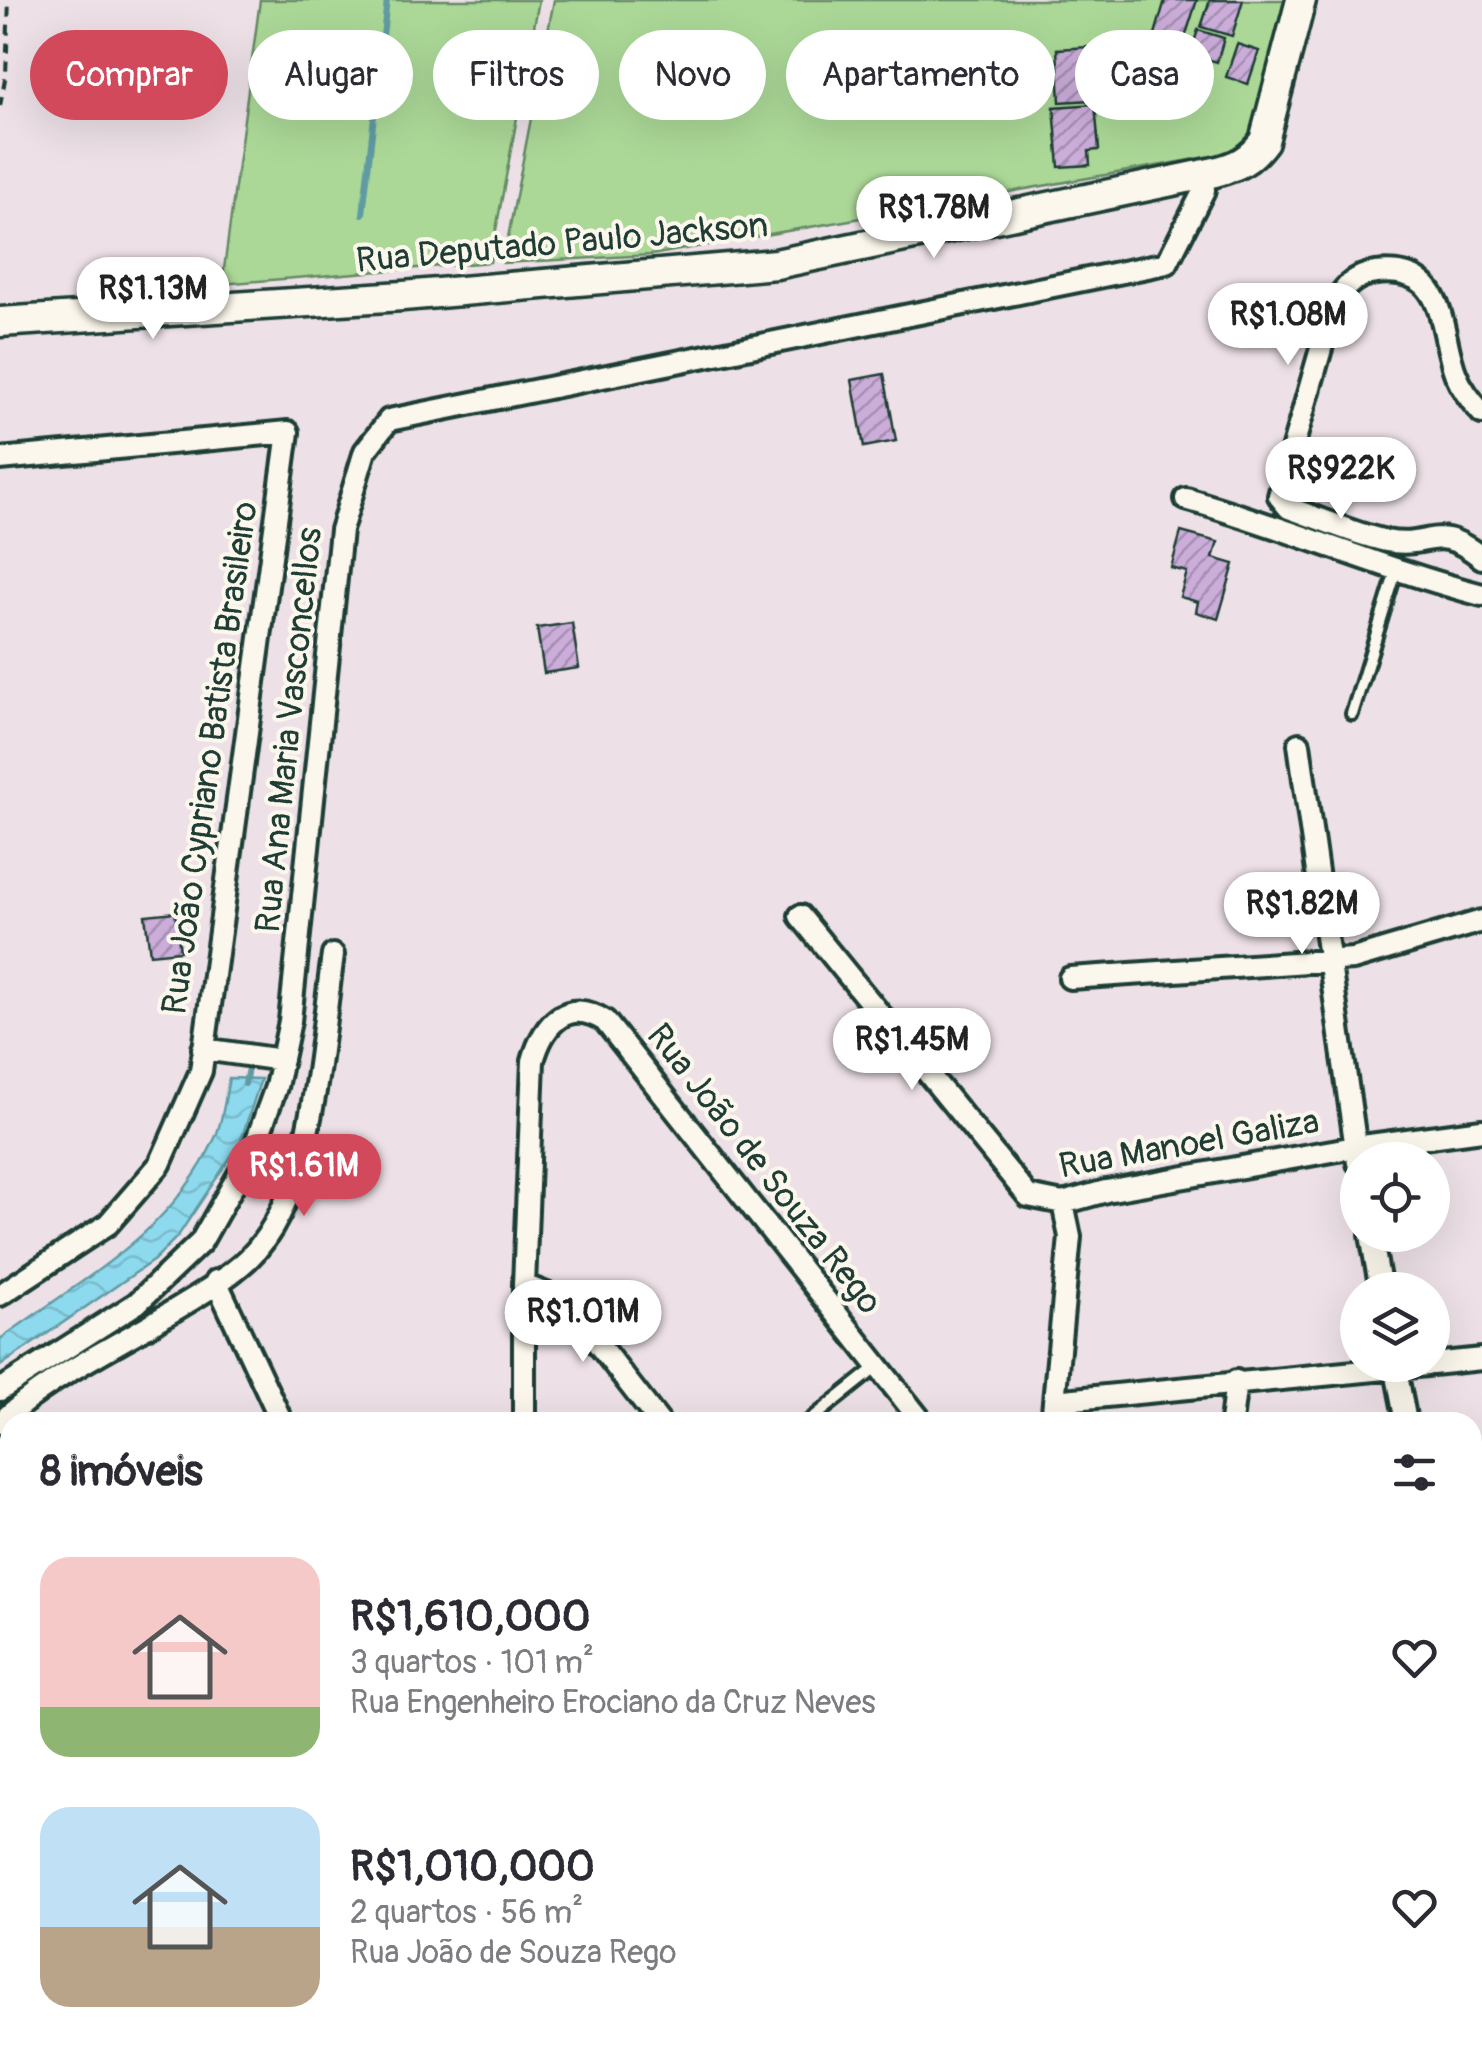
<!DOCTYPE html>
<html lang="pt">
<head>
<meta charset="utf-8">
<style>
  body { margin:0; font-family:Pangolin,sans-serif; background:#f7f7f7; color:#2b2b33; height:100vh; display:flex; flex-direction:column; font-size:38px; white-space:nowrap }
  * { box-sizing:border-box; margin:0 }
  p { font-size:32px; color:#7c7c81 }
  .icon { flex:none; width:55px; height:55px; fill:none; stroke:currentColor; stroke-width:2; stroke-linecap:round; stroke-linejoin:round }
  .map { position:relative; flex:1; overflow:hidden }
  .sheet { position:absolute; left:0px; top:1412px; width:1482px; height:642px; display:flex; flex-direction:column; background:#fff; border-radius:30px 30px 0 0; box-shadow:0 10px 40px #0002 }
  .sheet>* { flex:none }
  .hud { position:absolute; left:30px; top:30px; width:1422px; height:90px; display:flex; gap:20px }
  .tools { position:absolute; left:1340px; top:1142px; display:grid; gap:20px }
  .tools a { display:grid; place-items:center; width:110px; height:110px; border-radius:50%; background:#fff; box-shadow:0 10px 40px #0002; font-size:50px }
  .price { position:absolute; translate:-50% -85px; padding:0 22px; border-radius:35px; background:#fff; color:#222; font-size:32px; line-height:65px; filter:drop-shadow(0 2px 5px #0008) }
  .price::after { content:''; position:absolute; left:50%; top:60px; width:30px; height:22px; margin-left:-15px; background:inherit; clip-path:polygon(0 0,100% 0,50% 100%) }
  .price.selected { background:#d1495b; color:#fff }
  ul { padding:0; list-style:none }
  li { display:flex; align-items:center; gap:30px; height:250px; padding:0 40px }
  li span { display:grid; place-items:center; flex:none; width:280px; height:200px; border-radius:30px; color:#555 }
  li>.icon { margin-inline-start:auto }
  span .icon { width:120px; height:120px; fill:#fffc; stroke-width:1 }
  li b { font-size:42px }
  h2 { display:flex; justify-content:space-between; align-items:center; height:120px; padding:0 40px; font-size:42px }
  .pill { padding:0 35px; border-radius:45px; background:#fff; box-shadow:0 10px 40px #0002; font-size:35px; line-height:90px }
  .pill.selected { background:#d1495b; color:#fff }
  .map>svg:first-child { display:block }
  .grass { fill:#abd897; stroke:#658a66; stroke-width:2.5 }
  .water { fill:url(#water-waves); stroke:#619ba3; stroke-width:2.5 }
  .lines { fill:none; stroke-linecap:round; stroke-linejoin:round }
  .stream { stroke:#619ba3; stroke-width:6 }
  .building { fill:url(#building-hatch); stroke:#1f3d34; stroke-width:2.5 }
  .lane-casing { stroke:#1f3d34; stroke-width:18 }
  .street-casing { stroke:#1f3d34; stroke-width:28 }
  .secondary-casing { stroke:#1f3d34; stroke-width:35 }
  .path { stroke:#1f3d34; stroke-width:4; stroke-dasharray:10 8; stroke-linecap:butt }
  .lane { stroke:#fbf7ec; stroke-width:10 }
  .street { stroke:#fbf7ec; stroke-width:20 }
  .secondary { stroke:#fbf7ec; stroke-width:28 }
  .labels { text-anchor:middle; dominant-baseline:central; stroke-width:8; stroke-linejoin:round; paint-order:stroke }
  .street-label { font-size:35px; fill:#1f3d34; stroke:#fbf7ec }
</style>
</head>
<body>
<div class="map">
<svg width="1482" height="2054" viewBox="0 0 1482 2054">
  <defs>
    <pattern id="water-waves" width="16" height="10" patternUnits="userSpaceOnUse" patternTransform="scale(2.5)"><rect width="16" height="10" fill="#8dd9ed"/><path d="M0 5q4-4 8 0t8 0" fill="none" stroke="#79bbcc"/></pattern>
    <pattern id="building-hatch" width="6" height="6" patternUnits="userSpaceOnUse" patternTransform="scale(2.5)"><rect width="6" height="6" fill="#ccadda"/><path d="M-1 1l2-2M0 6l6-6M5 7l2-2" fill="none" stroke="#a58eb2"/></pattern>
  </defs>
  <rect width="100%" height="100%" fill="#ede1e7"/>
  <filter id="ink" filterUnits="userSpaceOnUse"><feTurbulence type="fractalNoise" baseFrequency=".01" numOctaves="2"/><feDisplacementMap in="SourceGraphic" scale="20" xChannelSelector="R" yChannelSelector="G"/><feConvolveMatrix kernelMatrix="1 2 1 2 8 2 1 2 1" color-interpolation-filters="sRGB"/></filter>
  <g filter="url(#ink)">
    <path class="grass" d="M260,0h279l-49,262 -268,22z
      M554,0h734l-32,133 -26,20 -579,102 -148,8z"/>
    <path class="water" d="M229,1078l32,1 -21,64 -62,93 -24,24 -154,106v-27c81,-59 172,-106 215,-201 8,-18 10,-40 14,-60z"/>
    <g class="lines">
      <path class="stream" d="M363,214l24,-214
        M245,1084l5,-27"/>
    </g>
    <path class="building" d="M1165,0h32l-15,47 -28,-9z
      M1210,0h33l-11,36 -31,-9z
      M1198,30l26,8 -7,24 -27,-8z
      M1016,41l6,58 -80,8 -6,-57z
      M1237,44l22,7 -11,33 -22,-7z
      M1089,47l3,53 -32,2 -3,-53z
      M1095,104l4,46 -10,1 1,14 -31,2 -5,-60z
      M884,374l12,67 -32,6 -12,-67z
      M1181,532l37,10 -5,16 21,6 -16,55 -22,-7 2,-10 -18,-5 7,-25 -16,-4z
      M572,623l7,45 -35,5 -7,-45z
      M175,912l5,39 -30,3 -5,-39z"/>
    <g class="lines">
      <defs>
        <path id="lane" d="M1352,714l45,-146
          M808,1422l69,-55
          M0,1682l10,1"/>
        <path id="street" d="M1482,413c-11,-12 -20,-23 -26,-38 -18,-44 -6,-110 -80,-102 -23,2 -35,17 -44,37l-53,186 10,12c32,11 65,26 97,33 46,9 48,-21 96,17
          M0,459l288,-27 -87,639 -41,93 -52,60 -108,71
          M1186,499c100,28 196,70 296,96
          M1299,744l59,419
          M800,916l228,280 35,7 43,-12 249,-44 127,-17
          M1070,978l283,-19 129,-38
          M203,1049l79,11
          M1371,1235l10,55
          M216,1281l66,141
          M524,1285l32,13 15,11 88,113
          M1432,1364l50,-5
          M1395,1365l11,57
          M0,1390l137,-87 64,-61 53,-94 22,-61 14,-66 51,-491 24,-79 24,-31 778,-157 37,-73 -2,-16
          M1054,1401l373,-36
          M524,1422v-137l9,-224c10,-36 34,-65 72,-40l317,401
          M1052,1422l18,-185 -7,-34
          M1231,1422l5,-41
          M0,1423c44,-42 101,-69 153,-100 31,-19 68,-39 95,-64 66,-63 72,-216 85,-304
          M0,1585l10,10
          M1472,1717h10
          M1472,1823l10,4
          M0,2045l107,6 6,3
          M539,2045l10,9
          M998,2045v9
          M1365,2045l14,9
          M674,2054l20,-9"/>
        <path id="secondary" d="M0,322l403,-26 373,-32 439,-92c23,-6 35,-12 49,-31l37,-141"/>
      </defs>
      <use href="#lane" class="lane-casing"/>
      <use href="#street" class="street-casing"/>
      <use href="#secondary" class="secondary-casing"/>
      <path class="path" d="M0,106l6,-32 3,-74"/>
      <use href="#lane" class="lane"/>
      <use href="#street" class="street"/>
      <use href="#secondary" class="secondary"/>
    </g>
  </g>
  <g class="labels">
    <g class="street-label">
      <text transform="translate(562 243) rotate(-5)">Rua Deputado Paulo Jackson</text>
      <text transform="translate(289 730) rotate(-84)">Rua Ana Maria Vasconcellos</text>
      <text transform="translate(210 758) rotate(-82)">Rua João Cypriano Batista Brasileiro</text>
      <text transform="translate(1189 1144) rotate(-10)">Rua Manoel Galiza</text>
      <text transform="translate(764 1169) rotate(52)">Rua João de Souza Rego</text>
    </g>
  </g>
</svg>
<div class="tools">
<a><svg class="icon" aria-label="locate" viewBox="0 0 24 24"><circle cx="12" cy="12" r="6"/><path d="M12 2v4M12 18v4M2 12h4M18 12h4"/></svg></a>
<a><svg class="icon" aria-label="layers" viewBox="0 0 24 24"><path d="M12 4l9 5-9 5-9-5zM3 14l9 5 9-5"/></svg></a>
</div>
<b class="price" style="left:934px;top:261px">R$1.78M</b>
<b class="price" style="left:153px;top:342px">R$1.13M</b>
<b class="price" style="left:1288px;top:368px">R$1.08M</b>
<b class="price" style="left:1341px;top:522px">R$922K</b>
<b class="price" style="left:1302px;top:957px">R$1.82M</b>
<b class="price" style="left:912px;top:1093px">R$1.45M</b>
<b class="price selected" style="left:304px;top:1219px">R$1.61M</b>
<b class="price" style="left:583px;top:1365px">R$1.01M</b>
<div class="hud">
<a class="pill selected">Comprar</a>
<a class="pill">Alugar</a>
<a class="pill">Filtros</a>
<a class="pill">Novo</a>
<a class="pill">Apartamento</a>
<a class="pill">Casa</a>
</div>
<section class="sheet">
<h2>8 imóveis<svg class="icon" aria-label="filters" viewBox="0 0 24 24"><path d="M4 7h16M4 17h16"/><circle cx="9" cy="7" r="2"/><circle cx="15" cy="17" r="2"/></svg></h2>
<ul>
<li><span style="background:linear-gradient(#f6c9c9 75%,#8fb573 0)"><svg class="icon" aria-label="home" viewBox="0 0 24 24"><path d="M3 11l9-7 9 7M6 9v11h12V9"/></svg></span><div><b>R$1,610,000</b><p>3 quartos · 101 m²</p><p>Rua Engenheiro Erociano da Cruz Neves</p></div><svg class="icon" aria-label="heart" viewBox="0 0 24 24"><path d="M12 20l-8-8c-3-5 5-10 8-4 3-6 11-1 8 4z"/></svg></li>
<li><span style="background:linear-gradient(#bfe0f5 60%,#b9a48a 0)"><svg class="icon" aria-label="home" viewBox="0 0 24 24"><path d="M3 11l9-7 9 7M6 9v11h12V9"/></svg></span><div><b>R$1,010,000</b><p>2 quartos · 56 m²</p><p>Rua João de Souza Rego</p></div><svg class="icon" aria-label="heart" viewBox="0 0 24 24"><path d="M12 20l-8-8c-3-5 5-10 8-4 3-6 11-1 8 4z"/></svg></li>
</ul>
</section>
</div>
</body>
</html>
